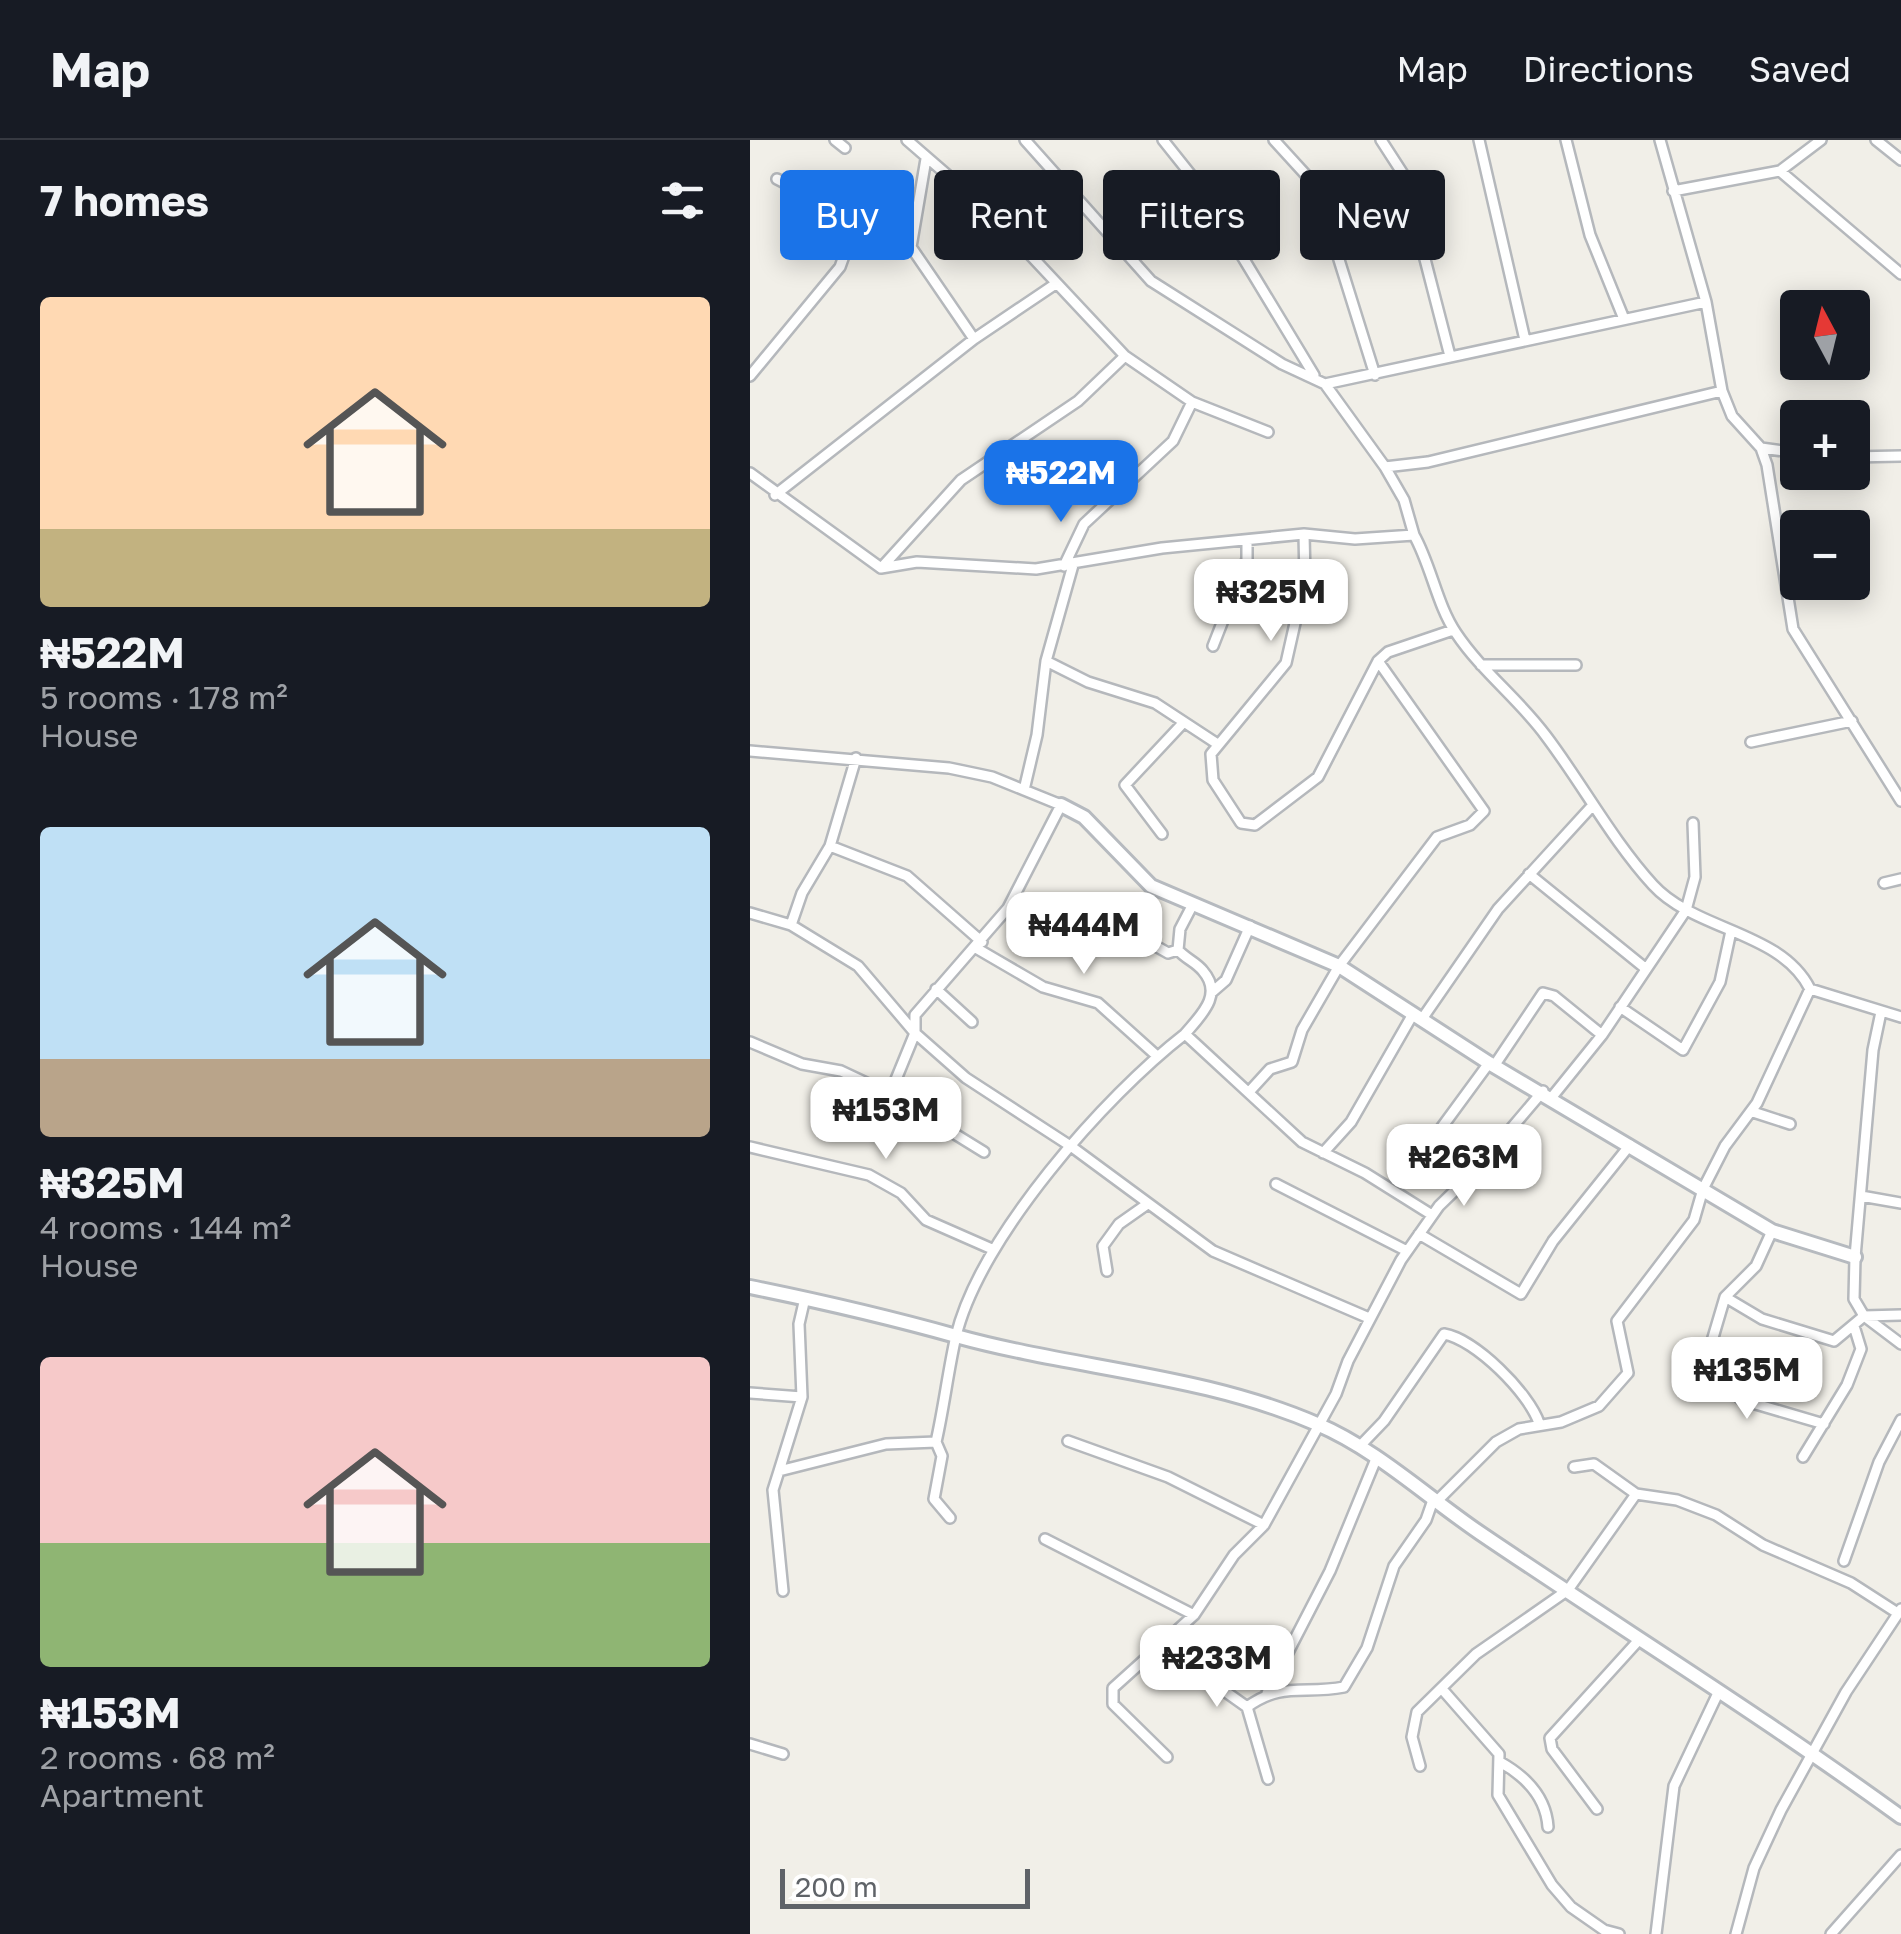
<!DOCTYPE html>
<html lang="en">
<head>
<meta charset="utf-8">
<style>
  body { margin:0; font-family:"Golos Text",sans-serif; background:#20242c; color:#f1f3f6; height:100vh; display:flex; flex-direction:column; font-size:38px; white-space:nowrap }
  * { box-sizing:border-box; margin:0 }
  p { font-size:32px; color:#9ea1a6 }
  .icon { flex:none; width:55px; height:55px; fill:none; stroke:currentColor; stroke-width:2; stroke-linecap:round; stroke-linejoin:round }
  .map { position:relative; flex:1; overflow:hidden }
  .details { display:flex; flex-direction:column; background:#171b24; width:750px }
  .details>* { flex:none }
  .top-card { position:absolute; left:30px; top:30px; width:950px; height:90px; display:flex; gap:20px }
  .needle { width:65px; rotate:353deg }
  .buttons { position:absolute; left:1030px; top:150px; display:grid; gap:20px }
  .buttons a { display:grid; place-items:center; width:90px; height:90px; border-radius:10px; background:#171b24; box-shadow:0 5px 25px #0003; font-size:50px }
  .scale { position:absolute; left:30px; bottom:25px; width:250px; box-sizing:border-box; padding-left:10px; border:5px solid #5f6368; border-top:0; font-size:28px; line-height:35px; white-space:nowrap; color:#5f6368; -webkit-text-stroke:8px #fff; paint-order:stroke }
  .price { position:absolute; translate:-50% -85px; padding:0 22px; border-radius:20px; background:#fff; color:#222; font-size:32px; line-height:65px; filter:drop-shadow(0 2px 5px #0008) }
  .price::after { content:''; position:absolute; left:50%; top:60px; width:30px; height:22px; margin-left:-15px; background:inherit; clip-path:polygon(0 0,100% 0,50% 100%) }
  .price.current { background:#1a73e8; color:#fff }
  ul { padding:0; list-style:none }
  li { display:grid; align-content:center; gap:20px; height:530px; padding:0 40px }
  li span { display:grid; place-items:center; height:310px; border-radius:10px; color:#555 }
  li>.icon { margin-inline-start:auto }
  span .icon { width:180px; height:180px; fill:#fffc; stroke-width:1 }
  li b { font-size:42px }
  h2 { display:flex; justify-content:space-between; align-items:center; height:120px; padding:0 40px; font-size:42px }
  .tag { padding:0 35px; border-radius:10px; background:#171b24; box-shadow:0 5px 25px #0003; font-size:35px; line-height:90px }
  .tag.current { background:#1a73e8; color:#fff }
  header { display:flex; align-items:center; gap:60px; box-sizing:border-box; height:140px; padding:0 50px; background:#171b24; border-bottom:2px solid #363941 }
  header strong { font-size:48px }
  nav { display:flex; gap:55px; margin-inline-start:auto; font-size:35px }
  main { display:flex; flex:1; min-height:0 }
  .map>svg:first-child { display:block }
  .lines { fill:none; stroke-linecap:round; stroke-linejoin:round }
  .street-casing { stroke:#b5b8bc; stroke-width:14 }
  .secondary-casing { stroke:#b6babf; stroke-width:18 }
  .street { stroke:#fff; stroke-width:9 }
  .secondary { stroke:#fff; stroke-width:12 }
</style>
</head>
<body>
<header>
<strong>Map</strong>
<nav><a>Map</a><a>Directions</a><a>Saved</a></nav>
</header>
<main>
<section class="details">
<h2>7 homes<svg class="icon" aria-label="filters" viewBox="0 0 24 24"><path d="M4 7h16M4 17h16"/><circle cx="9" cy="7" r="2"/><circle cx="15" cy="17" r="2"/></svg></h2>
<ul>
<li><span style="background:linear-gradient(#ffd9b3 75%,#c2b280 0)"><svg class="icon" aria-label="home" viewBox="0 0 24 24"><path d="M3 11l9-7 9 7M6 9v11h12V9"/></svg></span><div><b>₦522M</b><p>5 rooms · 178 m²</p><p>House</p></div></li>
<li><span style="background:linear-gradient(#bfe0f5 75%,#b9a48a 0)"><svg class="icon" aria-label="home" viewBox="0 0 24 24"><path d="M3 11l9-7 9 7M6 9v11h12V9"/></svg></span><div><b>₦325M</b><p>4 rooms · 144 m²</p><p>House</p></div></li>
<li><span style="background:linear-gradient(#f6c9c9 60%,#8fb573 0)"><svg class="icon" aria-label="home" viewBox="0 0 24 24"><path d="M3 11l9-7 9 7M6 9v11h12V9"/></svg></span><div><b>₦153M</b><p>2 rooms · 68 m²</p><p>Apartment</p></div></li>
</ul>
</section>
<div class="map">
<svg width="1151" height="1794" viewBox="0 0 1151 1794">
  <rect width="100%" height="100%" fill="#f1efe8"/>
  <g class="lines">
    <defs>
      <path id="street" d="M85,0l10,8
        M157,0l83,72 135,144 67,46 76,30
        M413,0l36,45 115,190
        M524,0l42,46 59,189
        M631,0l22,34 47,182
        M729,0l46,200
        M816,0l24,95 34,84
        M910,0l46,162 16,89 10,25 29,32 6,17 26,164 108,172
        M1126,0l25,20
        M176,19l-15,88 63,92
        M1030,31l121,103
        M27,39l43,22 92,28
        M923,51l107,-20 41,-31
        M0,236l90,-109 19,-53
        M575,244l381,-82
        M1011,308l37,5
        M1102,317l49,-1
        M635,327l43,-5 294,-71
        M0,333l131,95 36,-6 119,7 126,-21 142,-14 51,5 59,-4 -10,-35 -19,-33 -60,-83 -43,-20 -131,-83 -126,-141
        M25,355l199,-156 80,-54
        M554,394l1,45 -19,84 -75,91 2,26 28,43 14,2 63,-48 60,-116 10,-9 65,-22
        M664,395c17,30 23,70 42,98 26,39 63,66 90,103 37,49 66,104 107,149 42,46 128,46 157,104l91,28
        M133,426l78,-86 117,-79 47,-45
        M314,426l20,-42 89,-83 19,-39
        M463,506l34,-87v-19
        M296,521l42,21 67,21 61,40
        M731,525h95
        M1001,602l101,-21
        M0,611l199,17 43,9 69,28 -53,103 -93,107v18l-25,61
        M274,650l13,-55 9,-74 27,-96
        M412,694l-37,-49 59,-63
        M80,706l77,30 75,66
        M779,734l116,94
        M1134,743l17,-4
        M0,773l41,12 67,41 57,67 51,45 106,69 141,104 156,67
        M41,785l11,-32 28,-47 26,-88
        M402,804l16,9 10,-3
        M226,808l67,39 55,16 59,53
        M186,849l36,33
        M461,853l15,-13 24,-54
        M870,867l63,43 37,-68 11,-51
        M672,879l76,-110 95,-104
        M435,894c15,-18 39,-39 18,-63 -7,-9 -17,-12 -25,-21l2,-21 12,-23
        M0,902l52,22 39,7 49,23 94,58
        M744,926l49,-73 11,3 48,39
        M499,952l21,-23 22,-7 10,-32 37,-64 98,-129 33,-12 14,-14 -106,-150
        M802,957l50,-62 84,-125 9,-33 -2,-54
        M1003,972l37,12
        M681,1002l58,-79
        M0,1007l119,28 32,18 25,27 66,29
        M573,1013l28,-31 62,-108
        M526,1044l131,67
        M1111,1056l40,7
        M1022,1091l-16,35 -31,31 -21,71 38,32 82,24
        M669,1094l102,60 32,-53 77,-96
        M357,1131l-4,-25 16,-22 27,-19
        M975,1157l37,22 72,22 30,-25 -10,-17 1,-42 18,-207 8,-38
        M55,1158l-6,26 3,73 -23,74 107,-27 50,-2
        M1151,1175l-37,1 37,28
        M0,1253l52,4
        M318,1301l100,36 96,48
        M610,1306l24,-25 60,-87c31,5 85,59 95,89
        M1053,1317l44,-72 14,-36 -7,-23
        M824,1327l20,-3 42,30 41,6 39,15 47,30 88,38 45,29
        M29,1331l-6,19 10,101
        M686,1362l60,-60 23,-13 42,-7 38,-16 29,-33 -11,-52 77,-101 9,-31 22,-43 32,-43 53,-114
        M200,1378l-16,-19 8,-43 -6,-14c8,-35 12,-71 20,-106 24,-99 149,-240 229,-302l117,108 63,31 67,42
        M295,1399l149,76
        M1094,1421l35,-99 22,-42
        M411,1506l86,61 21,72
        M692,1549l57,65 -1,41 54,90 19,22 33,23 15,4
        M517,1553l63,-122 46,-112
        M497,1567c36,-26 57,-12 97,-20l23,-39 27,-82 32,-46 7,-20
        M0,1604l33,10
        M417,1617l-54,-53v-16l81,-73 40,-60 30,-30 72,-131 12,-33 53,-101 38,-54 37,-36 67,-79
        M750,1622c25,14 46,35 48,65
        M670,1626l-8,-29 5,-25 59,-58 92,-64 68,-96
        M847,1669l-45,-60 -2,-11 88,-97
        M906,1794l18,-148 45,-95
        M986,1794l18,-66 27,-58 65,-118 55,-83
        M1081,1794l70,-79"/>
      <path id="secondary" d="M311,665l23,12 67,69 188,80 150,97 283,168 83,26
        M0,1147c69,14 138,30 206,49 119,33 246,38 361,88 59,25 110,73 163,109 140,95 284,184 421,284"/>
    </defs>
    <use href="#street" class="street-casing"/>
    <use href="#secondary" class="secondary-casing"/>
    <use href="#street" class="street"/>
    <use href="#secondary" class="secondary"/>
  </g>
</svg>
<div class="buttons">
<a><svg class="needle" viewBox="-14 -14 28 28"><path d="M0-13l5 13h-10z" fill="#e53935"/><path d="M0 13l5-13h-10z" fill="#9ea1a6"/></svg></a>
<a>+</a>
<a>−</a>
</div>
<div class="scale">200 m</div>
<b class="price current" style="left:311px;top:385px">₦522M</b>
<b class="price" style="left:521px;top:504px">₦325M</b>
<b class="price" style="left:334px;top:837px">₦444M</b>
<b class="price" style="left:136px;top:1022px">₦153M</b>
<b class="price" style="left:714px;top:1069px">₦263M</b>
<b class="price" style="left:997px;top:1282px">₦135M</b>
<b class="price" style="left:467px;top:1570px">₦233M</b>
<div class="top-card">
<a class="tag current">Buy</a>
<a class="tag">Rent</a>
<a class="tag">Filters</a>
<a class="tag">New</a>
</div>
</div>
</main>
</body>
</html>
